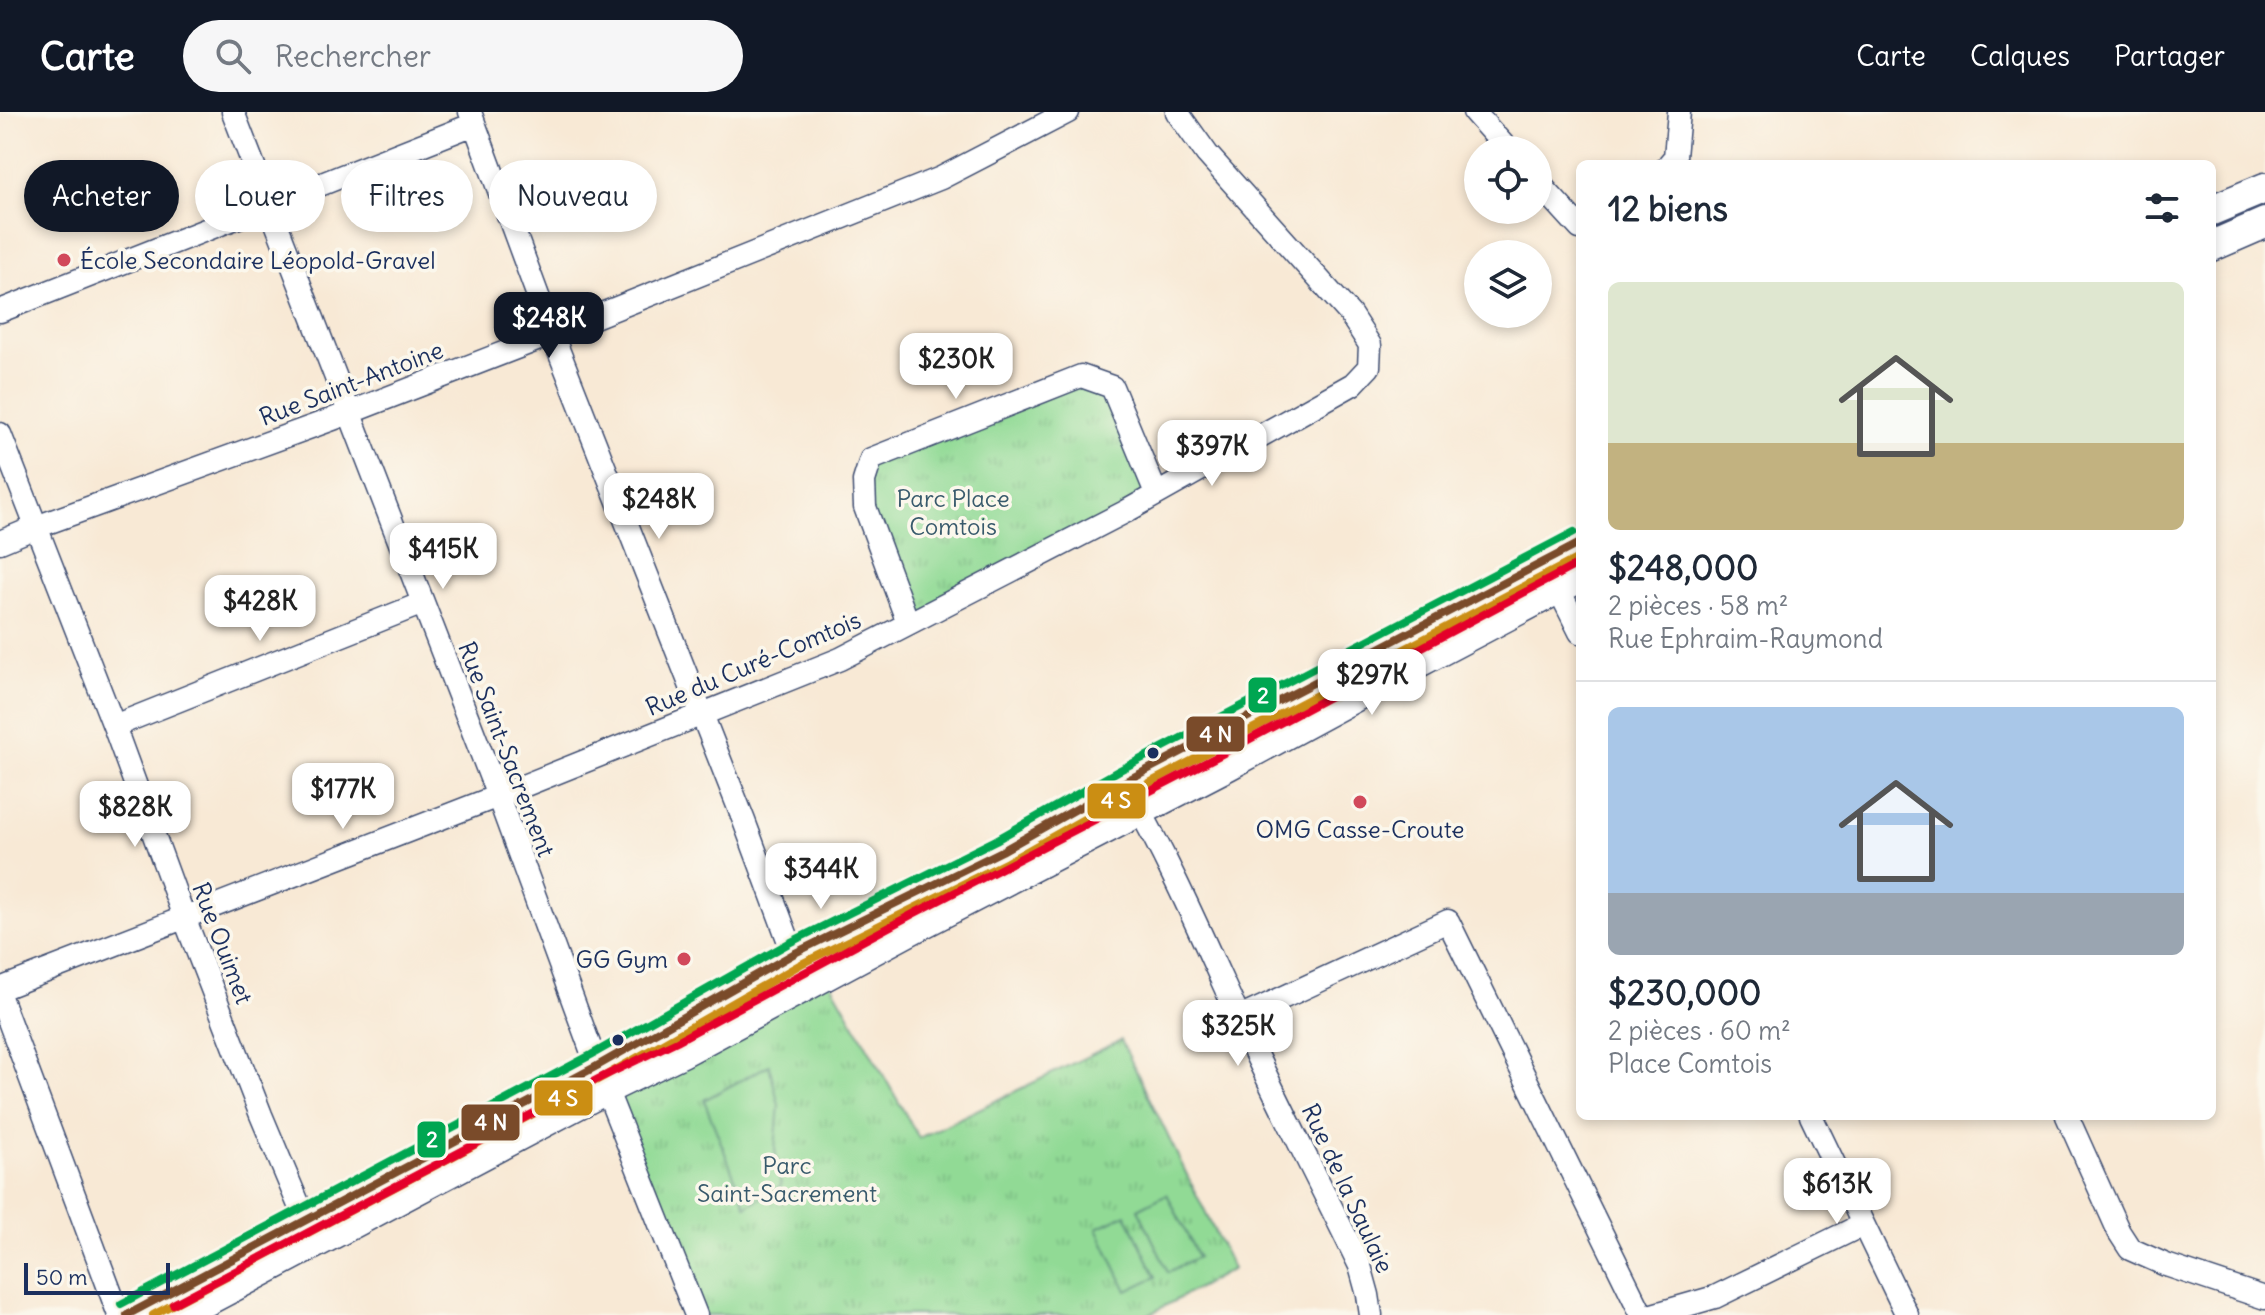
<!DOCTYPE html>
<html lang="fr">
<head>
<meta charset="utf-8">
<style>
  body { margin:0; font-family:Delius,sans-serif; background:#f6f6f7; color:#1f2937; height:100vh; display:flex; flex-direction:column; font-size:30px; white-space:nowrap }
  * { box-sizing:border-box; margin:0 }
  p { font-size:26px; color:#747a83 }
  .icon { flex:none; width:44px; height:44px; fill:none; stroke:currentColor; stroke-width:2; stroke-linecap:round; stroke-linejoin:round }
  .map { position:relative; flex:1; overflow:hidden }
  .side { position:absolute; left:1576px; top:48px; width:640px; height:960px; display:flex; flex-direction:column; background:#fff; border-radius:12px; box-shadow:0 4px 12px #0003 }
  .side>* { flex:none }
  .top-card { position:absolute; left:24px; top:48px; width:760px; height:72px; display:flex; gap:16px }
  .buttons { position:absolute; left:1464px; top:24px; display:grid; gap:16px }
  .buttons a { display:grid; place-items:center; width:88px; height:88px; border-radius:50%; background:#fff; box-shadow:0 4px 12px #0003; font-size:40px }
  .scale { position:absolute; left:24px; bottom:20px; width:146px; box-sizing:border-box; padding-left:8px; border:4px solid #1b2f5e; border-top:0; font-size:22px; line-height:28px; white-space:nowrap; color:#1b2f5e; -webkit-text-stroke:6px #fbf7ec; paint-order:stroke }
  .price { position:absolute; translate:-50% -68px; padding:0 18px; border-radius:16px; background:#fff; color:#222; font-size:26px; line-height:52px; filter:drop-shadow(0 2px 4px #0008) }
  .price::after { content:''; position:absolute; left:50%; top:48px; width:24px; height:18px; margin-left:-12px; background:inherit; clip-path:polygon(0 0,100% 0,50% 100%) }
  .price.active { background:#111827; color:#fff }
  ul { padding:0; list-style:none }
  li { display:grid; align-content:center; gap:16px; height:424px; padding:0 32px }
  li+li { border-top:2px solid #e0e1e3 }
  li span { display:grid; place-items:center; height:248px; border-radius:12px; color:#555 }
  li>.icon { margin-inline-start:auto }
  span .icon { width:144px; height:144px; fill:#fffc; stroke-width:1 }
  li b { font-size:34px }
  h2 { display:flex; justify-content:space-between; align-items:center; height:96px; padding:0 32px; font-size:34px }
  .tag { padding:0 28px; border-radius:36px; background:#fff; box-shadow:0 4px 12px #0003; font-size:28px; line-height:72px }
  .tag.active { background:#111827; color:#fff }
  header { display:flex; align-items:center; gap:48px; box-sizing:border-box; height:112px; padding:0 40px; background:#111827; color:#fff }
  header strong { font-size:38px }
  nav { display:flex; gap:44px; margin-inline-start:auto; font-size:28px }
  .search { width:560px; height:72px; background:#f6f6f7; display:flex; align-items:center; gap:20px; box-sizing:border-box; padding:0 28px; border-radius:44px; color:#747a83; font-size:30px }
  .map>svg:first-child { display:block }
  .grass { fill:url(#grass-tufts); stroke:#56847a; stroke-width:2 }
  .pitch { fill:#91da95; stroke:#56847a; stroke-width:2 }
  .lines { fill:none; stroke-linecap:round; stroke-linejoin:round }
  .minor-casing { stroke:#3c4b70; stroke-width:25 }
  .secondary-casing { stroke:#3c4b70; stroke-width:33 }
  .minor { stroke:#fff; stroke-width:22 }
  .secondary { stroke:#fff; stroke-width:30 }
  .bus-1-casing { stroke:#fbf7ec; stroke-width:14 }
  .bus-2-casing { stroke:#fbf7ec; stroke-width:14 }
  .bus-3-casing { stroke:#fbf7ec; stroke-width:14 }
  .bus-4-casing { stroke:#fbf7ec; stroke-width:14 }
  .bus-1 { stroke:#7a4b2a; stroke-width:8 }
  .bus-2 { stroke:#cb8e13; stroke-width:8 }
  .bus-3 { stroke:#00a651; stroke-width:8 }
  .bus-4 { stroke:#e4002b; stroke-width:8 }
  .poi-dot { fill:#d1495b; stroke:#fbf7ec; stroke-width:3 }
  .bus-dot { fill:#1b2f5e; stroke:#fbf7ec; stroke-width:3 }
  .labels { text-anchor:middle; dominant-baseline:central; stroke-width:7; stroke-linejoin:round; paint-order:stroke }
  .poi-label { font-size:24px; fill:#1b2f5e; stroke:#fbf7ec; text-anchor:start }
  .street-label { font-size:24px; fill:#1b2f5e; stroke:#fbf7ec }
  .park-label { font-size:24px; fill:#385a6c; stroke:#fbf7ec }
  .line-badge { stroke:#fbf7ec; stroke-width:3 }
  .badge-label { font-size:22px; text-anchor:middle; font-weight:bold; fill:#fff }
</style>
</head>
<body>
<header>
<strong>Carte</strong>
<div class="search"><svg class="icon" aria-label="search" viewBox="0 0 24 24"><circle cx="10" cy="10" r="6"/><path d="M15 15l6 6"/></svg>Rechercher</div>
<nav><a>Carte</a><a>Calques</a><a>Partager</a></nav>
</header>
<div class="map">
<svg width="2265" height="1203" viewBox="0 0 2265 1203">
  <defs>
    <pattern id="grass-tufts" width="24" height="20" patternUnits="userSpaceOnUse" patternTransform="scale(2)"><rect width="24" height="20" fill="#91da95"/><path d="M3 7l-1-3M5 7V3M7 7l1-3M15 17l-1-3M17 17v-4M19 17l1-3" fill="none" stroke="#7cbb83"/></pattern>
  </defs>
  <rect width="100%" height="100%" fill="#fbf7ec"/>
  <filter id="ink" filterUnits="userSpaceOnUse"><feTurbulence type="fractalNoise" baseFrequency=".0125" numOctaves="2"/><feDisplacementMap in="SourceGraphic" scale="16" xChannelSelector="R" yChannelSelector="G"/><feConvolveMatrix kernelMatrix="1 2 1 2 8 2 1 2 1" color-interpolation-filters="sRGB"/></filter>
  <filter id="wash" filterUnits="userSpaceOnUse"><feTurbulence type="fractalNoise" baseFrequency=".006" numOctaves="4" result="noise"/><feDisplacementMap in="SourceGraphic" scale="32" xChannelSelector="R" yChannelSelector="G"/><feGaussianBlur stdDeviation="1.8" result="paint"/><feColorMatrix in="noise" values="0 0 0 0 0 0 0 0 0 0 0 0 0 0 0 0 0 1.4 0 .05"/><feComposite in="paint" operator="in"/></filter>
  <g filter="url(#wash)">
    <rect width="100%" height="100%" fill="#f8e9d5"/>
    <path class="grass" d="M1081,264l31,11 44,106 -248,130 -43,-116 6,-48z
      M826,862l93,164 202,-98 112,229 -85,46h-452l-90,-226z"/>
    <path class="pitch" d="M769,953l10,40 -4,44 6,37 -35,20 -42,-106z
      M1167,1082l31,63 -30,15 -30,-63z
      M1126,1102l30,63 -29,14 -30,-63z"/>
  </g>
  <g filter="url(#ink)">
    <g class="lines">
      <defs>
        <path id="minor" d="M233,0l265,684 99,270 99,249
          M470,0l82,222 192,487 61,164
          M1474,0l34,38
          M1669,52l6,-7 4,-45
          M1538,70l42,46
          M0,199l474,-187
          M0,322l114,292 70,191 77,198 50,119
          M0,430l36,-15 297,-108 219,-85 389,-156 127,-66
          M1553,466l27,54
          M908,511l-43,-116 -1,-26 7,-22 210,-83 31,11 44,106
          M114,614l309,-123
          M1124,670c44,76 79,157 115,236 38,84 81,165 121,248l8,29 3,20
          M0,877l498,-193 342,-137 285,-147 228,-128 16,-17 1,-22 -20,-31 -143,-160 -30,-42
          M0,885l119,318
          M1239,906l209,-97 194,394
          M1811,1004l96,199
          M2067,1004l52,116 11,17 36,16 99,33
          M1652,1203l63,-18 147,-72"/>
        <path id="secondary" d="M2212,98l53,-22
          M2212,134l53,-23
          M127,1203l470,-249 198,-113 207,-102 122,-69 456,-239
          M179,1203l427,-226 76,-37 237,-127 309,-160 183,-99 169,-89"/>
      </defs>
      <use href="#minor" class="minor-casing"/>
      <use href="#secondary" class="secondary-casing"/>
      <use href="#minor" class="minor"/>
      <use href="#secondary" class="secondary"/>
      <defs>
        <path id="bus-1" d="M127,1203l470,-249 198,-113 207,-102 122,-69 456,-239"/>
        <path id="bus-2" d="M153,1203l450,-238 198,-113 206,-102 123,-69 450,-236"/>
        <path id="bus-3" d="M121,1192l470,-249 198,-112 207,-103 122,-69 456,-239"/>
        <path id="bus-4" d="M173,1192l427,-226 77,-37 236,-127 309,-160 352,-188"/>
      </defs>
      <use href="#bus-1" class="bus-1-casing"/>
      <use href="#bus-2" class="bus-2-casing"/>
      <use href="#bus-3" class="bus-3-casing"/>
      <use href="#bus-4" class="bus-4-casing"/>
      <use href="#bus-1" class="bus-1"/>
      <use href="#bus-2" class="bus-2"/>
      <use href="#bus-3" class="bus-3"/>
      <use href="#bus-4" class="bus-4"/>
    </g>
  </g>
  <g class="poi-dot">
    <circle cx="64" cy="148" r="8"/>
    <circle cx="1360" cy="690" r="8"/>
    <circle cx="684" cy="847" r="8"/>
  </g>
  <g class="bus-dot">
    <circle cx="1153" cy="641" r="7"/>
    <circle cx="618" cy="928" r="7"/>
  </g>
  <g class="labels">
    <g class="poi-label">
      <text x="80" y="148">École Secondaire Léopold-Gravel</text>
      <text x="1360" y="717" text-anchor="middle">OMG Casse-Croute</text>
      <text x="668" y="847" text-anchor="end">GG Gym</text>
    </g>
    <g class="street-label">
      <text transform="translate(351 271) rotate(-21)">Rue Saint-Antoine</text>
      <text transform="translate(753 551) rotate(-23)">Rue du Curé-Comtois</text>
      <text transform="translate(507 637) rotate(69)">Rue Saint-Sacrement</text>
      <text transform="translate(223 831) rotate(69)">Rue Ouimet</text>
      <text transform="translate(1348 1076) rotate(65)">Rue de la Saulaie</text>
    </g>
    <g class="park-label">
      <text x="953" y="386">Parc Place<tspan x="953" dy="28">Comtois</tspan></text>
      <text x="787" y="1053">Parc<tspan x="787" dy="28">Saint-Sacrement</tspan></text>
    </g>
  </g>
  <g class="line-badge">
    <rect x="1247" y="564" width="31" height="38" rx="8" fill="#00a651"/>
    <rect x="1185" y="603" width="61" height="38" rx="8" fill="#7a4b2a"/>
    <rect x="1086" y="670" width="61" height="38" rx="8" fill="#cb8e13"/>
    <rect x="533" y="967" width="61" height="38" rx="8" fill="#cb8e13"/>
    <rect x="460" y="991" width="61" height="39" rx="8" fill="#7a4b2a"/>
    <rect x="416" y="1008" width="31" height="39" rx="8" fill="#00a651"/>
  </g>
  <g class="badge-label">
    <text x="1263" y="591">2</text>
    <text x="1216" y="630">4 N</text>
    <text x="1116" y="696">4 S</text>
    <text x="563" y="994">4 S</text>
    <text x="491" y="1018">4 N</text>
    <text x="432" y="1035">2</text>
  </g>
</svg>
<div class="buttons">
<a><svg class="icon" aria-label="locate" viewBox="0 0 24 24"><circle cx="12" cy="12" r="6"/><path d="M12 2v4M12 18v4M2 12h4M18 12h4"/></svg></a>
<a><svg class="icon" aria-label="layers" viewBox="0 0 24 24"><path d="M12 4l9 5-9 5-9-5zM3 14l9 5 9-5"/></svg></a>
</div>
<div class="scale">50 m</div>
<b class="price active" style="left:549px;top:248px">$248K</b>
<b class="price" style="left:956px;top:289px">$230K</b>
<b class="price" style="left:1212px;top:376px">$397K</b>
<b class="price" style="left:659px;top:429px">$248K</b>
<b class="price" style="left:443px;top:479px">$415K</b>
<b class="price" style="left:260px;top:531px">$428K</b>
<b class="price" style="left:1372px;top:605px">$297K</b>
<b class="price" style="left:343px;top:719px">$177K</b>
<b class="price" style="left:135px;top:737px">$828K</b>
<b class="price" style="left:821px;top:799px">$344K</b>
<b class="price" style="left:1238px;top:956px">$325K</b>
<b class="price" style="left:1837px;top:1114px">$613K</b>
<div class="top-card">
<a class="tag active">Acheter</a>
<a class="tag">Louer</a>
<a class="tag">Filtres</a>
<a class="tag">Nouveau</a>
</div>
<section class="side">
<h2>12 biens<svg class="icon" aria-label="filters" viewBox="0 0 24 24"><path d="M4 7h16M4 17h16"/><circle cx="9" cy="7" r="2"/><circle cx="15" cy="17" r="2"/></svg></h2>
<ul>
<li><span style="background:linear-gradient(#dfe7d0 65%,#c2b280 0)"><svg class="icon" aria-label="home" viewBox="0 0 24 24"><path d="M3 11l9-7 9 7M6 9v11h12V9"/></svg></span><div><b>$248,000</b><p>2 pièces · 58 m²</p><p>Rue Ephraim-Raymond</p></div></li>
<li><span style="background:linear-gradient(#a9c7e8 75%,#9aa5b1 0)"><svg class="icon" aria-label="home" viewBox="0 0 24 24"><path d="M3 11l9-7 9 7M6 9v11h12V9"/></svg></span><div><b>$230,000</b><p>2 pièces · 60 m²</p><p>Place Comtois</p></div></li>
</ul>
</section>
</div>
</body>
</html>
